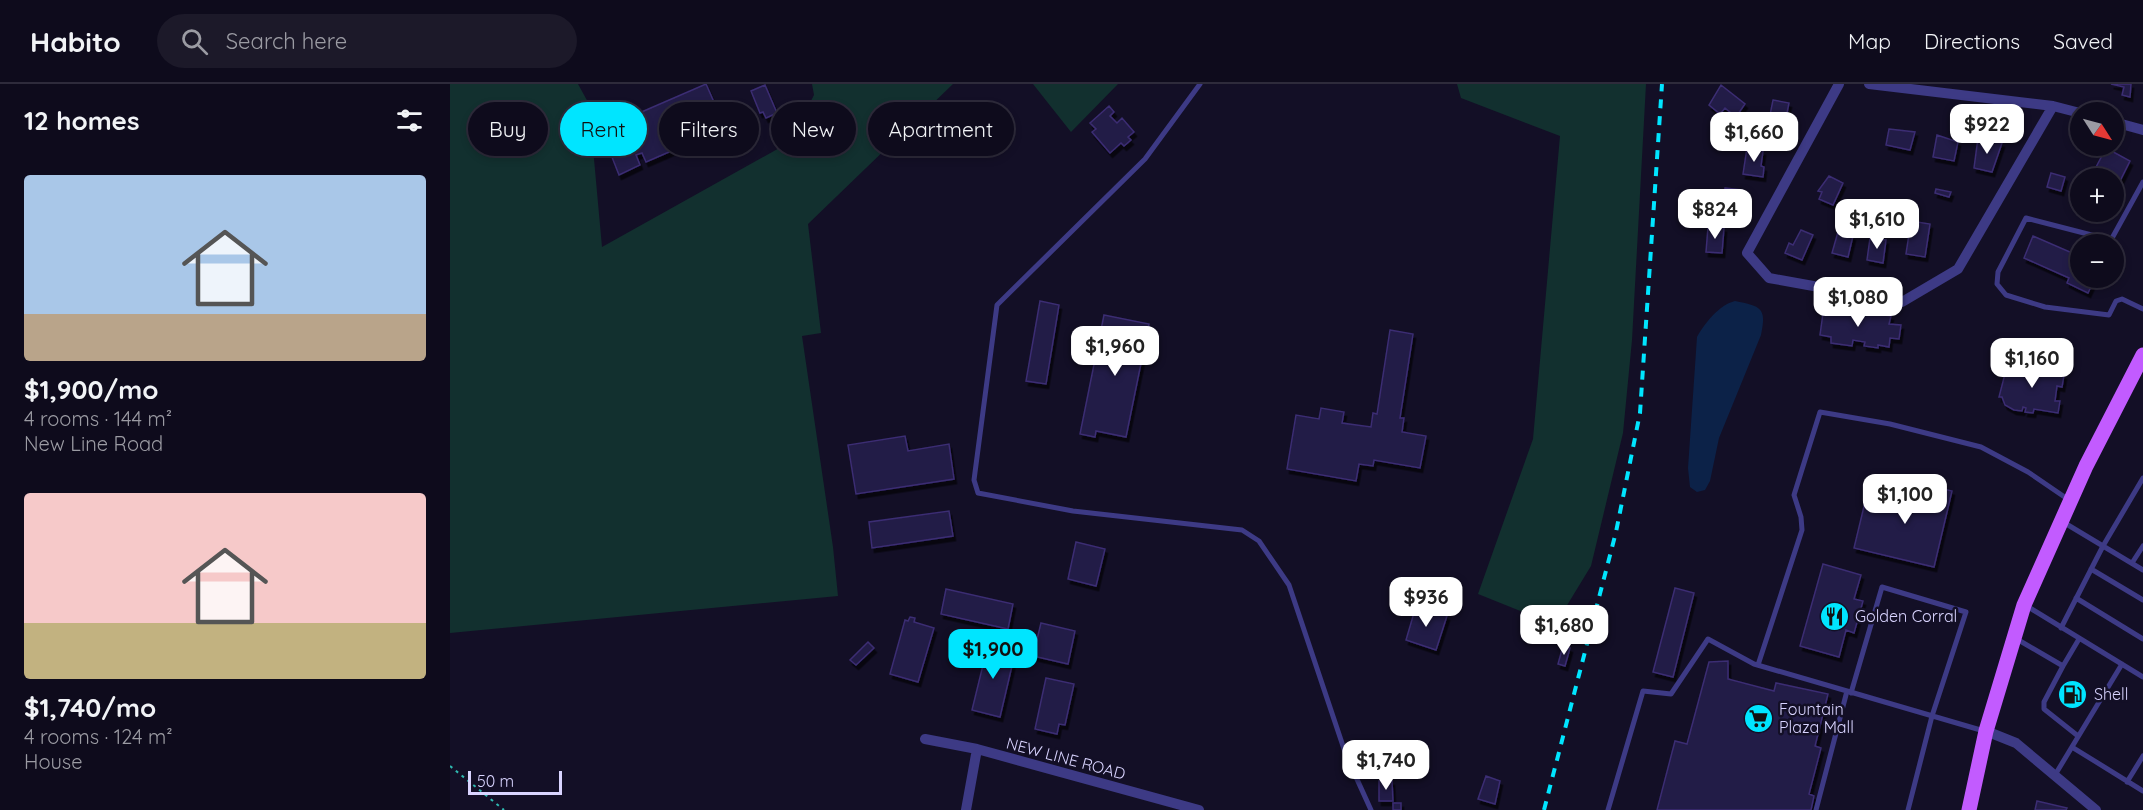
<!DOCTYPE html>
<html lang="en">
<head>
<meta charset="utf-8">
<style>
  body { margin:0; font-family:Quicksand,sans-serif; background:#1c1929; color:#f1f3f6; height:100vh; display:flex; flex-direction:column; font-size:22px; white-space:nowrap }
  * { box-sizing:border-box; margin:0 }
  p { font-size:20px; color:#9b9ba3 }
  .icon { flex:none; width:33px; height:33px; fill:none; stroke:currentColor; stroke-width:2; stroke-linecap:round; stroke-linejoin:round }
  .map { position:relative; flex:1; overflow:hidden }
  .details { display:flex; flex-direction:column; background:#0e0b1c; width:450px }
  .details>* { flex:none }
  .top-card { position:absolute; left:18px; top:18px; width:570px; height:54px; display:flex; gap:12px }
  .needle { width:39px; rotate:126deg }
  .buttons { position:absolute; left:1620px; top:18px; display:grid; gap:12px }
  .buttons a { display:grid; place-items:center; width:54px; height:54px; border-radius:50%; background:#0e0b1c; box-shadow:0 3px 9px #0003,0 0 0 2px #2e2b3b; font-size:30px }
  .scale { position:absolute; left:18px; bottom:15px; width:94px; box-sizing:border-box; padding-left:6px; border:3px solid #d9d4ff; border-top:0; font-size:16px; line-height:21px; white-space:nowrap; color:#d9d4ff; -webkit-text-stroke:4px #130f26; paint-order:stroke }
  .price { position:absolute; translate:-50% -51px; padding:0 14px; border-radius:12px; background:#fff; color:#222; font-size:20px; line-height:39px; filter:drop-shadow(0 2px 3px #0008) }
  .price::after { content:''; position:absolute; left:50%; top:36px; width:18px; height:14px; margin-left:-9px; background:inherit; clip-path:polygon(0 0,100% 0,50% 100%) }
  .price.active { background:#00e5ff; color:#111 }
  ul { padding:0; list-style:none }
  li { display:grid; align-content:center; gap:12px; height:318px; padding:0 24px }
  li span { display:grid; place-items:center; height:186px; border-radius:6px; color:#555 }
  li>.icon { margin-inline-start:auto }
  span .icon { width:108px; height:108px; fill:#fffc; stroke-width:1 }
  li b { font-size:26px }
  h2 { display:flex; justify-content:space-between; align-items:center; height:72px; padding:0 24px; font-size:26px }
  .pill { padding:0 21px; border-radius:27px; background:#0e0b1c; box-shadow:0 3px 9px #0003,0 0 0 2px #2e2b3b; font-size:21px; line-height:54px }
  .pill.active { background:#00e5ff; color:#111 }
  header { display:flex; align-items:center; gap:36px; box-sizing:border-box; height:84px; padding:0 30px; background:#0e0b1c; border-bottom:2px solid #2e2b3b }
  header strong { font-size:28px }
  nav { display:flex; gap:33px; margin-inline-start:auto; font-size:21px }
  .search { width:420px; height:54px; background:#1c1929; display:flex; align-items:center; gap:15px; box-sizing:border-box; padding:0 21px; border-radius:33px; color:#9b9ba3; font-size:22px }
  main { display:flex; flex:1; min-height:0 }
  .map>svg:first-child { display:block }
  .green { fill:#12302f }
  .water { fill:#0c2248 }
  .building { fill:#241b47; stroke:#3b2d73; stroke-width:1.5; filter:url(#shadow) }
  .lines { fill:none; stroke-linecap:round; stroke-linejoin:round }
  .path { stroke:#2fb8b0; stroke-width:2; stroke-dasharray:3 4.5; stroke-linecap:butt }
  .service { stroke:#3d3a85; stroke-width:5 }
  .minor { stroke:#3d3a85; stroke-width:10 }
  .primary { stroke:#c25bff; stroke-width:15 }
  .rail { stroke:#00e5ff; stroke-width:4; stroke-dasharray:9 8; stroke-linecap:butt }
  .labels { text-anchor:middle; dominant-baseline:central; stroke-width:5; stroke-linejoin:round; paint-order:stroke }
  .poi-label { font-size:16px; fill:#d9d4ff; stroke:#130f26; text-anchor:start }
  .street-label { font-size:16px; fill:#d9d4ff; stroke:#130f26 }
</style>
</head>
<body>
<header>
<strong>Habito</strong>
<div class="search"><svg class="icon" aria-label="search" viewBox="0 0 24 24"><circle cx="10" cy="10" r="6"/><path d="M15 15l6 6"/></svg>Search here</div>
<nav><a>Map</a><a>Directions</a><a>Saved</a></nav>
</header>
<main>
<section class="details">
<h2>12 homes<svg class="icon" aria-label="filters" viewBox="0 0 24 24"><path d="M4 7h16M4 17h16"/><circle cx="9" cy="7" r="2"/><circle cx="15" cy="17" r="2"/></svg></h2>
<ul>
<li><span style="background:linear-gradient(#a9c7e8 75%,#b9a48a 0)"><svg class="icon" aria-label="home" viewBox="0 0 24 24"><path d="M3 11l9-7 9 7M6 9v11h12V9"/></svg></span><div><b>$1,900/mo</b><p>4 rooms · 144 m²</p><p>New Line Road</p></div></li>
<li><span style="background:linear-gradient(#f6c9c9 70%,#c2b280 0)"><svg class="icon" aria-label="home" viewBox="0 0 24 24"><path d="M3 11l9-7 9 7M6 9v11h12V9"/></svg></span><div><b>$1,740/mo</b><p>4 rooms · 124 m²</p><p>House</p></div></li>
</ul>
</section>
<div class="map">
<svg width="1693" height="726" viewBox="0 0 1693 726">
  <defs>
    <filter id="shadow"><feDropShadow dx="2.5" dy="4.5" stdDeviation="0" flood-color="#0009"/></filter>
  </defs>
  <rect width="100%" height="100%" fill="#130f26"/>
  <path class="green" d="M0,0h128l11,20 13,143 188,-105 24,-47 -2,-11h141l-145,140 13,109 -19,3 31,211 5,49 -388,37z
    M583,0h85l-47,48z
    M1007,0h189l-14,256 -9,93 -32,133 -36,59 -77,-31 55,-155 27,-303 -99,-38z"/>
  <path class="water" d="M1285,217c26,5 32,7 26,34l-42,103 -9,43 -5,9 -8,2 -7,-5 -2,-19 9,-131c8,-14 22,-32 38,-36z"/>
  <path class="building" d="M256,0l19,43 -11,5 2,5 -22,10 -2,-5 -46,20 -4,-9 -6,2 4,10 -21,10 -9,-23 37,-16 -10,-22z
    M1661,0h20l-1,13 -8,-2 2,-8z
    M315,1l12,28 -11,5 -3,-6 -3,1 -9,-22z
    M1271,1l24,19 -9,13 -11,-9 -5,6 -11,-9z
    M1323,16l16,3 -5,25 -16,-3z
    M659,22l5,6 -4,4 7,7 5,-5 12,14 -6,5 3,3 -7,6 -3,-3 -11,10 -18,-21 4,-3 -6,-6z
    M1439,45l26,3 -5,18 -24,-5z
    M1487,51l21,7 -4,19 -21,-4z
    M1528,54l24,5 -10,29 -18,-4z
    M1297,64l16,3 -2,15 3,1 -1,10 -20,-3z
    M1656,64l24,13 -13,26 -3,-2v-7h-12l-9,-5z
    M1601,89l14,4 -4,14 -14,-4z
    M1379,92l14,7 -10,22 -14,-6 3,-7 -4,-1z
    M1275,104l17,2 -3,24 -17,-2z
    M1486,105l15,3 -2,5 -14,-4z
    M1461,137l19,3 -5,33 -19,-3z
    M1258,143l16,1 -2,25 -16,-1z
    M1351,146l12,5 -11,25 -17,-7 4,-10 4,2z
    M1388,148l15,4 -5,21 -16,-4z
    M1583,152l46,20 1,-4v26h15l-7,15 -21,-10 2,-5 -45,-20z
    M1420,154l16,2 -3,23 -16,-3z
    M590,217l19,4 -13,79 -20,-3z
    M1374,222l67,10 -2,8 12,1 -2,14 -9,-1 -1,9 -11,-2v3l-14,-2 1,-4 -12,-2 -1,6 -21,-3v-6l-11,-2z
    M654,231l45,9 -23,113 -30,-6 -1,6 -15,-3z
    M940,246l23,4 -13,84h4l-2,14 24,4 -6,32 -46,-8 -1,6 -14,-2 -3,17 -69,-12 9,-54 23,4 2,-11 23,4 -2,11 29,4 2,-14 4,1z
    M1587,280l16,2v4l7,1 -1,3 5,1 -2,12 -5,-1 -2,15h5l-2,12 -24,-4 -1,4 -8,-1 1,-4 -3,-1 -1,4 -8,-1 -9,-5 -3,-8h-3l8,-31 25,4z
    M455,352l3,15 41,-7 5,35 -98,15 -8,-49z
    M1472,400l30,7 -18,76 -80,-19 12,-50 9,2 2,-8 26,5 1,-4 15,4z
    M499,427l4,25 -81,12 -3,-26z
    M626,458l29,7 -9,37 -28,-7z
    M1373,480l38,11 -7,24 9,2 -9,32 -8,-3 -7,27 -39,-11z
    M1225,504l19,5 -21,84 -20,-5z
    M496,505l67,15 -5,25 -67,-15z
    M966,522l31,10 -11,34 -30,-10z
    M460,533l5,1 -1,4 20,6 -16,54 -28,-8 15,-54 3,1z
    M591,539l34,8 -7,33 -35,-8z
    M418,558l6,6 -18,17 -6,-5z
    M528,560l37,9 -15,64 -28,-7 12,-49 -6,-2 2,-11h-3z
    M1113,562l7,2 -5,18 -7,-2z
    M1278,577v18l46,12 2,-8 52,11 -13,52 6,2 -12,46 5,2 -3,14h-154l18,-69 12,3 22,-82z
    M596,594l28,6 -9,41 -6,-1 -2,10 -22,-5z
    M1036,692l14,5 -5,23 -17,-5z
    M929,697h13l1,20h-14z
    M1587,717l30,7 -1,2h-31z
    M943,719h8v7h-8z"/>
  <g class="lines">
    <path class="path" d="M0,682l54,44"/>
    <path class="service" d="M750,0l-55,75 -148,146 -23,175 4,13 95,18 169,19 17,11 30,44 57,170 25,55
      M1693,98l-32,58 -85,-22 -28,54 -1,12 9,11 39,12 64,8 7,-14 6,-2 21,10
      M1613,438l80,48
      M1682,479l11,-17
      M1641,485l52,31
      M1626,514l67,41
      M1575,521l118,72
      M1611,544l42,-82 40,-68
      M1565,554l48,28 -19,36v7l34,27
      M1308,581l44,-135 -1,-13 -7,-22 26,-83 70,12 91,23 47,25 41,28
      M1613,582l16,-27
      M1401,609l31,-106 84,25 -34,104 -24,94
      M1622,663l71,44
      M1605,691l67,-111
      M1677,698l16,-26
      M1158,726l35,-119 28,3 37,-55 46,25 93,27
      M1366,726l31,-119 137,40"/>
    <path class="minor" d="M1389,0l-92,169 22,25 133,24 56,-33 95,-163
      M1419,0l184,22 27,7
      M1664,38l29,8
      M1536,647l30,12 80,67
      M475,655l52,10 222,61
      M516,726l11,-61"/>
    <path class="primary" d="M1519,726l17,-79 38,-126 62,-139 57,-111"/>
    <path class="rail" d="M1094,726l72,-278 24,-119 22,-329"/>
  </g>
  <defs>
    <symbol id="restaurant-disc" viewBox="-11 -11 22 22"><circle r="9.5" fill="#00e5ff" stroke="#130f26"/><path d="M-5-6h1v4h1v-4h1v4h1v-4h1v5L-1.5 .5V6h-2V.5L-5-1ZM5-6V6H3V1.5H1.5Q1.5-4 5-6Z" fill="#111"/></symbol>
    <symbol id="fuel-disc" viewBox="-11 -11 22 22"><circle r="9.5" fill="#00e5ff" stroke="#130f26"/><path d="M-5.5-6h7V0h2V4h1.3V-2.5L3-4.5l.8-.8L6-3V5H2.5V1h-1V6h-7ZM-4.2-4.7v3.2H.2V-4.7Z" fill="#111"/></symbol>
    <symbol id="supermarket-disc" viewBox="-11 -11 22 22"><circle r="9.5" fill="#00e5ff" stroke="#130f26"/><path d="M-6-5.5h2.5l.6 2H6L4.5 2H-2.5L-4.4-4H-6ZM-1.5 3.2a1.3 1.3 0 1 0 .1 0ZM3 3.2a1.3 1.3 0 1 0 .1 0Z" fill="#111"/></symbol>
  </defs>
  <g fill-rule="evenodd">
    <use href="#restaurant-disc" x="1368" y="516" width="33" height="33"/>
    <use href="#fuel-disc" x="1606" y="594" width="33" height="33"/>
    <use href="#supermarket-disc" x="1292" y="618" width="33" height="33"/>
  </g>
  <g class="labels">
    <g class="poi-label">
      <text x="1405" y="532">Golden Corral</text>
      <text x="1644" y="610">Shell</text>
      <text x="1329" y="625">Fountain<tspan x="1329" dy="18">Plaza Mall</tspan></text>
    </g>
    <g class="street-label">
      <text transform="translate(616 674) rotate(15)">NEW LINE ROAD</text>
    </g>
  </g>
</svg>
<div class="buttons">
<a><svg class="needle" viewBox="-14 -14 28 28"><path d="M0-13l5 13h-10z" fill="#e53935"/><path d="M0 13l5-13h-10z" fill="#9b9ba3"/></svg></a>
<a>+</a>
<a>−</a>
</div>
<div class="scale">50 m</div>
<b class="price" style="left:1537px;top:71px">$922</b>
<b class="price" style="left:1304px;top:79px">$1,660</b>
<b class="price" style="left:1265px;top:156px">$824</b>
<b class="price" style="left:1427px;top:166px">$1,610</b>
<b class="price" style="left:1408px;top:244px">$1,080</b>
<b class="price" style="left:665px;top:293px">$1,960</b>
<b class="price" style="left:1582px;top:305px">$1,160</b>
<b class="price" style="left:1455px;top:441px">$1,100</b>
<b class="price" style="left:976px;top:544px">$936</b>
<b class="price" style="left:1114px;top:572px">$1,680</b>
<b class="price active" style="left:543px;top:596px">$1,900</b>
<b class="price" style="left:936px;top:707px">$1,740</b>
<div class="top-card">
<a class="pill">Buy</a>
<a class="pill active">Rent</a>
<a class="pill">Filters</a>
<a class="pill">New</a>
<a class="pill">Apartment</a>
</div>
</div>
</main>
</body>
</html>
